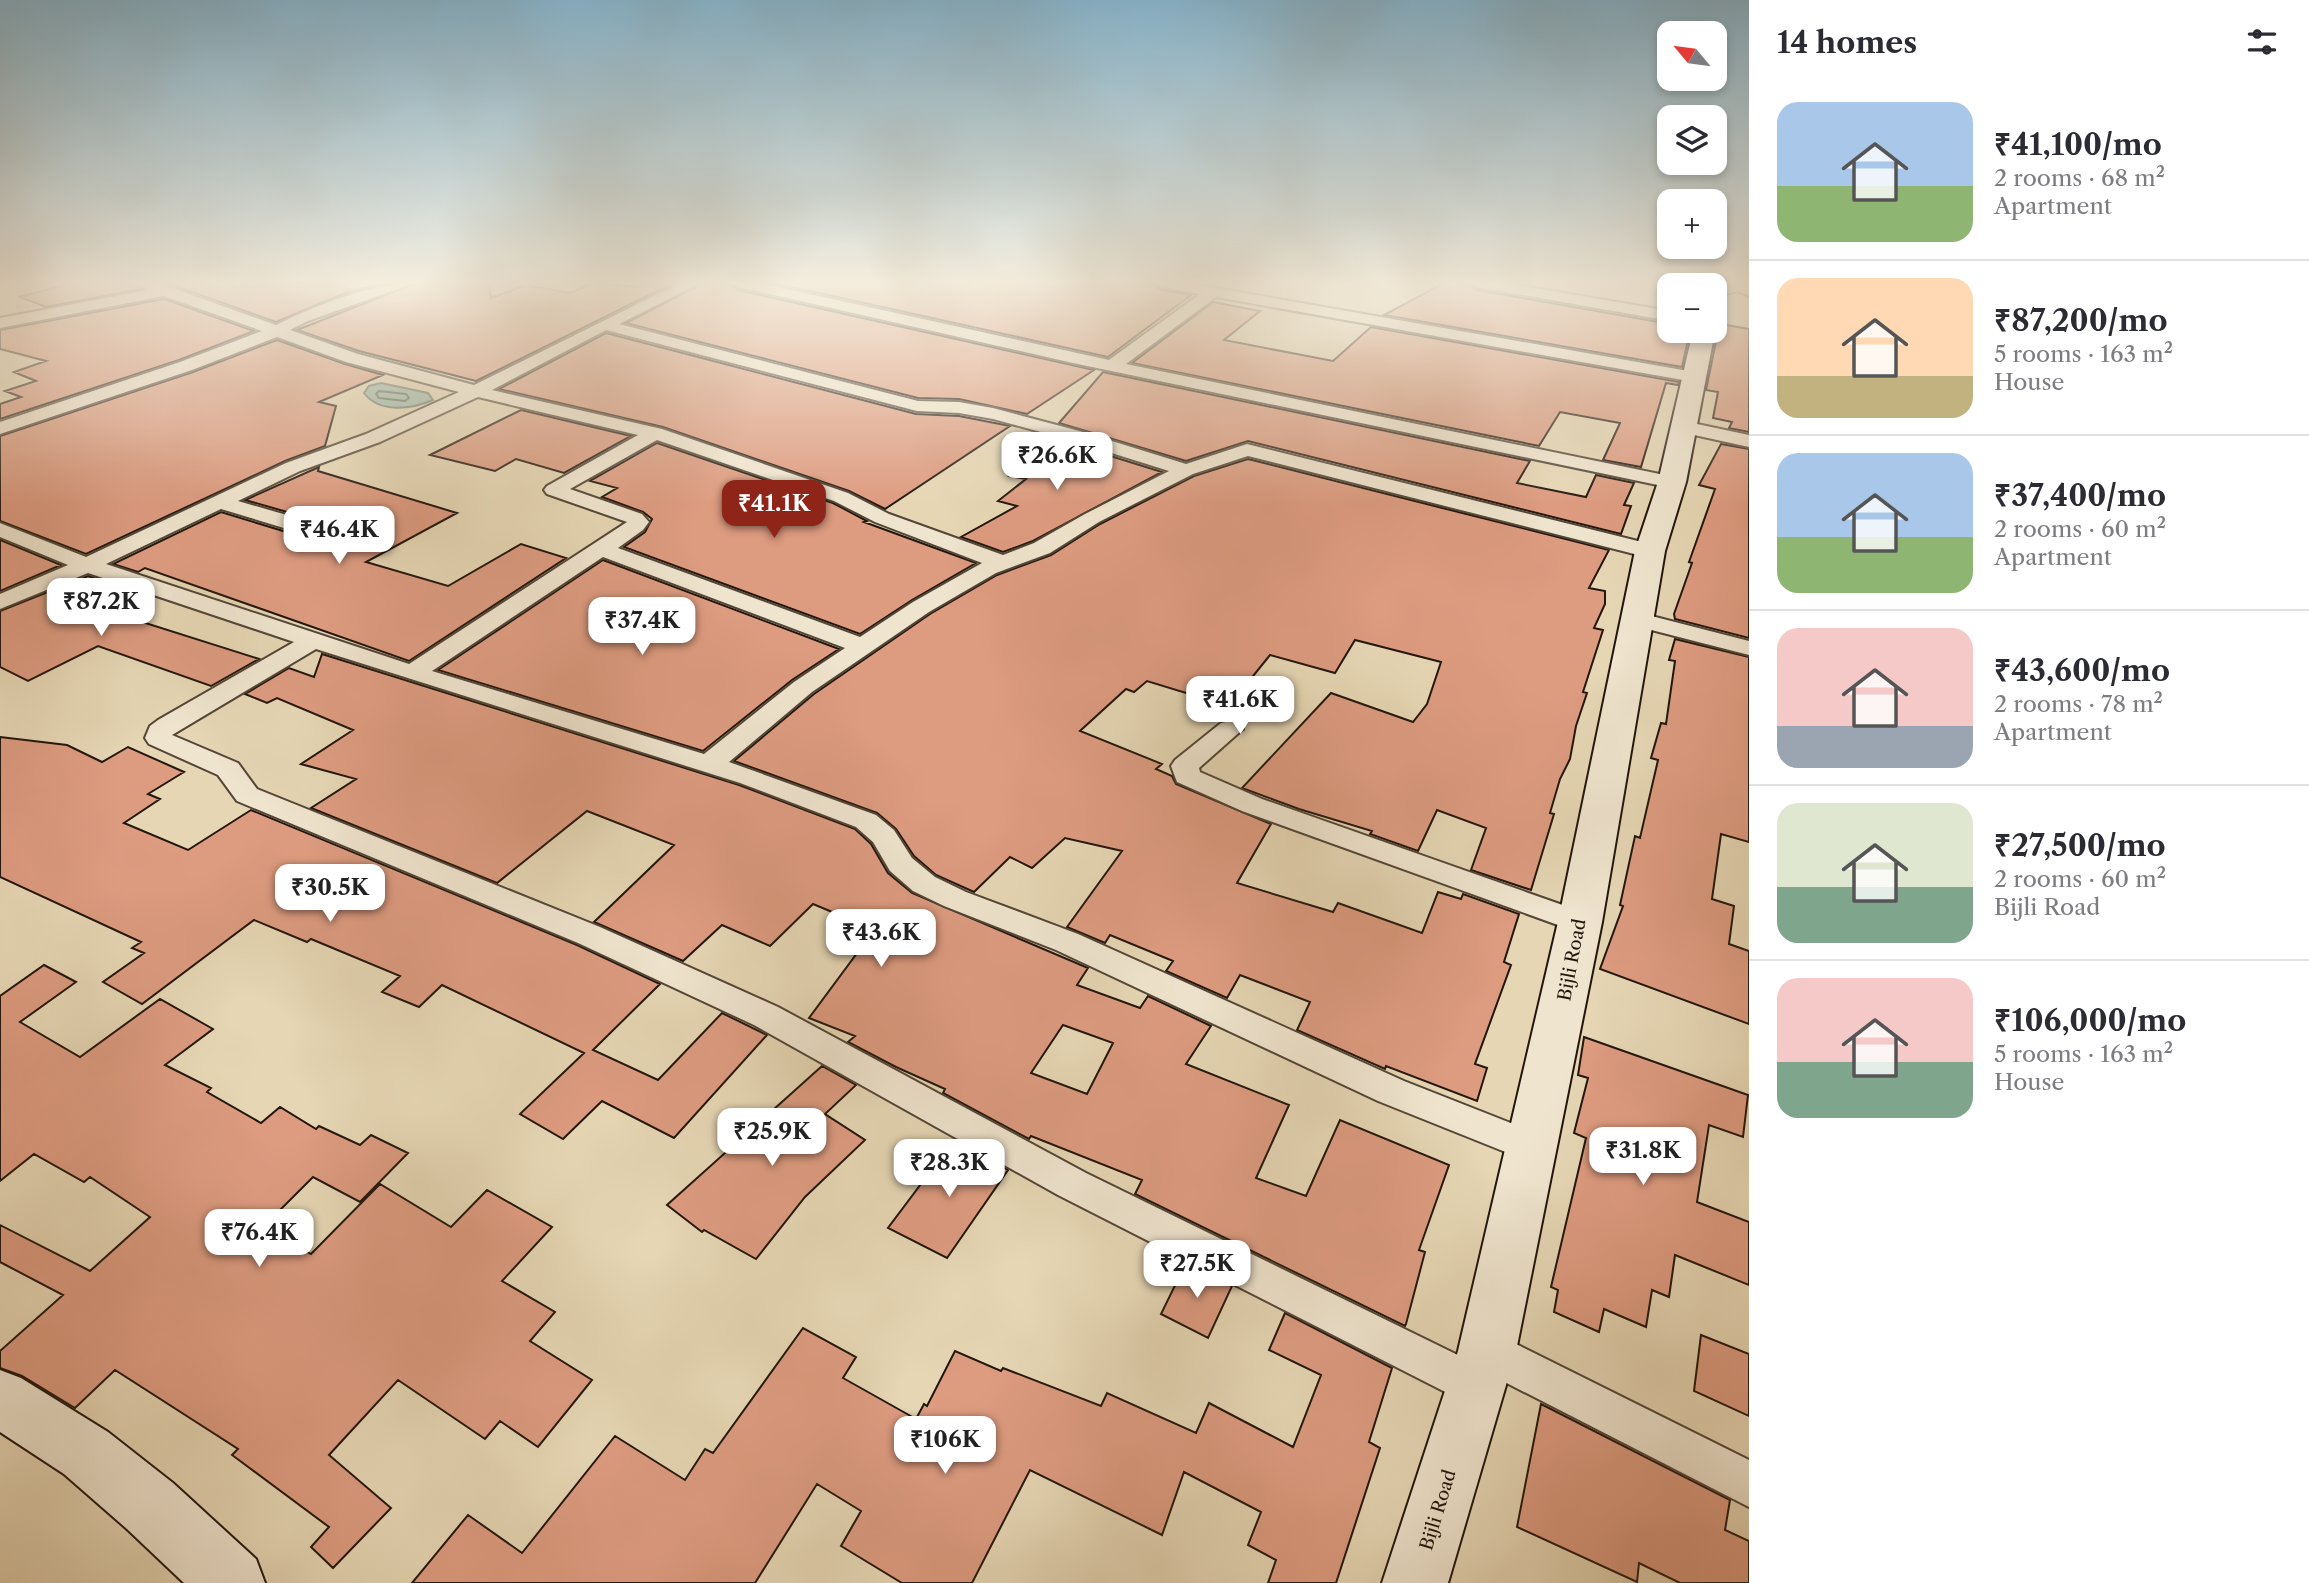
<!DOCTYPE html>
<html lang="en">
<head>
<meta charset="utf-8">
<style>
  body { margin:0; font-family:"Libre Caslon Text",serif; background:#f2f2f3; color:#2b2b33; height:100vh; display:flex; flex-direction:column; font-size:26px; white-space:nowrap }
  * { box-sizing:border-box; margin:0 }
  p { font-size:23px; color:#7c7c81 }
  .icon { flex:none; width:38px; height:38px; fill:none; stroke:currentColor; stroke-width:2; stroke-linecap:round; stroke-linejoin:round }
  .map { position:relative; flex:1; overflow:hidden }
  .drawer { display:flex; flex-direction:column; background:#fff; width:560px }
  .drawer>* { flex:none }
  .needle { width:46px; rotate:299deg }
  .tools { position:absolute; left:1657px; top:21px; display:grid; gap:14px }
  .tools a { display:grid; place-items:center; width:70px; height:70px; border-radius:14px; background:#fff; box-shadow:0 4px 10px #0003; font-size:35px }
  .price { position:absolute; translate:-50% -60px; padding:0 16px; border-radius:14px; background:#fff; color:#222; font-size:23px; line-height:46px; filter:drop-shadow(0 2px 4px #0008) }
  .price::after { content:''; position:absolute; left:50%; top:42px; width:21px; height:16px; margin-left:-10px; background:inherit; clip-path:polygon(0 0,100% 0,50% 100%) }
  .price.active { background:#8f2418; color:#fff }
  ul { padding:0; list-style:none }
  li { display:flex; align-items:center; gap:21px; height:175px; padding:0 28px }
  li+li { border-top:2px solid #e1e1e2 }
  li span { display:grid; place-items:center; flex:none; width:196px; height:140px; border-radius:21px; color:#555 }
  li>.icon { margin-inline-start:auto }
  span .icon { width:84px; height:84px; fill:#fffc; stroke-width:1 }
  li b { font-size:30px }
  h2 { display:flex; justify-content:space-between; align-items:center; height:84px; padding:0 28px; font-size:30px }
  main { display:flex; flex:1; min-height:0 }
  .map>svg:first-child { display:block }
  .water { fill:#97b9a9; stroke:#68786b; stroke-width:2 }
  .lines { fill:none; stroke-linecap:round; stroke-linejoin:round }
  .shore { stroke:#5c685b; stroke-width:2 }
  .building { fill:#dd9b80; stroke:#22160d; stroke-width:2; fill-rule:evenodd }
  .street-casing { stroke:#534637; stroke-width:4 }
  .secondary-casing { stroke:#22160d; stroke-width:4 }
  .primary-casing { stroke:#22160d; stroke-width:4 }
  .street { fill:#efe4ce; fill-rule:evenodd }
  .secondary { fill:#efe4ce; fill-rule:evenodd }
  .primary { fill:#e6d6b4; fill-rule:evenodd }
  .labels { text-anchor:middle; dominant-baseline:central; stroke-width:6; stroke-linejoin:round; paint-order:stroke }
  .street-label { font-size:18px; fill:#22160d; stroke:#efe4ce }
</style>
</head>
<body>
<main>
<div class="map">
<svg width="1749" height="1583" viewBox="0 0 1749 1583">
  <rect width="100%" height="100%" fill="#e6d6b4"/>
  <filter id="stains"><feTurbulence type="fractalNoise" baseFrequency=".00286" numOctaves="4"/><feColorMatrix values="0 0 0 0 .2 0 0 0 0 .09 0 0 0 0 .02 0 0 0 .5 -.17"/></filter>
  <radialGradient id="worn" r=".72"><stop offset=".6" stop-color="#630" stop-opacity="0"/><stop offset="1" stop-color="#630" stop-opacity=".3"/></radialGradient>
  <path class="water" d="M381,383l47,10 5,7c-21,9 -53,14 -69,-7l5,-7z"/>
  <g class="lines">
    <path class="shore" d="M379,391l27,3 3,4 -4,3 -26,-3 -3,-4z"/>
  </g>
  <path class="building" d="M71,283h62l8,6 -95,18 -26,-10z
    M167,283h218l-42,11 -67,28z
    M416,283h73l2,15 35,-13 44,8 23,-10 45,4 7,-4h28l-197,98 -117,-30 -62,-21z
    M703,283h26l9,7 356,80 -67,44 -68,-15 -41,-1 -292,-75z
    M774,283h377l10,7 30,5 -83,62z
    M1444,283h23l10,7 193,34v7h20l-8,36 -298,-52z
    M164,299l90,32 -75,29 -179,59v-15l21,-7 -16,-6 31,-10 -22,-9 32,-11 -46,-12v-19z
    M1213,302l47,9 -36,29 109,21 38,-34 308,55 -1,3 -12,-2 -25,84 -38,-7 17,-37 -60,-11 -21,34 -407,-83z
    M1715,323l34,6v103l-20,-4 3,-6 -19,-4 5,-26 -12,-2 12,-58z
    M606,333l310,81 43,2 51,10 -125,83 -36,-18 -186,-64 -164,-38z
    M277,340l68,24 38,11 -64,27 17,4 -11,40 -40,15 -199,93 -86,-33v-85l193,-64z
    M1103,372l427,89 -13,22 69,14 10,-22 38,8 -10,22 7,1 -10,28 -373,-93 -62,20 -127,-38z
    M521,410l110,26 -67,37 -48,-14 -21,12 -65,-16z
    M1046,436l116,36 -129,69 -30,11 -42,-15 56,-31 -19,-5 28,-22 -17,-3z
    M657,443l176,60 34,18 -3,1 112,41 -64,37 -52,34 -236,-87 21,-15 7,-13 -9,-7 -41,-15 15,-9 -27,-7z
    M1721,444l28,5v189l-74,-19 -1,-5 18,-51 -3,-1 26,-73 -16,-4z
    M1248,459l361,91 -20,38 16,3v13l-11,24 9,2 -20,62 4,1 -11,33 -6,33 -10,20 -10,34 4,1 -23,76 -60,-20 15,-42 -49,-18 -19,41 -48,-17 2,-3 -73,-22 -57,-21 89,-95 82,29 14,-18 14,-42 -86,-22 -20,33 -65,-18 -41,51 -82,-25 -13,11 -8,-3 -46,42 82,33 -6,5 16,7 4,8 95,40 -34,59 96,29 5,-9 84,30 16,-41 23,7 2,-5 56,20 -15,48 7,3 -36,99 12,4 -10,33 -91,-35 -1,3 -88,-39 13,-28 -70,-27 -13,23 -61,-27 7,-10 -63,-26 -5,8 -38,-16 55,-76 -57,-13 -33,30 -22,-11 -36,35 -38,-17 -22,-19 -18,-27 -19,-16 -143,-52 80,-67 116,-80 67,-39 54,-20 49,-31 94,-48z
    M319,467l-1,4 139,42 -91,49 82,24 73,-42 45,14 -157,103 -264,-93 -7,4 -25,-8 108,-52 108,33h17l5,-7 -4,-9 -102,-29z
    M0,540l61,25 -61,26z
    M603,560l236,89 -47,31 -89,71 -265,-81z
    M88,576l24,8 -36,17 183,58 -48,27 -113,-40 -70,35 -28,-14v-56z
    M1675,639l74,18v185l-28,-8 -9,65 22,7 -5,38 20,7v73l-149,-55 23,-63 -3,-1 15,-69 5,2 18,-78 -7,-2 10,-35 5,1 9,-63 -6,-1z
    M322,654l417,131 116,44 16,15 17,29 24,20 176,75 -11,17 63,23 8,-12 63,30 -25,38 103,41 -33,73 50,18 34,-76 109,45 -30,85 6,2 -19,72 -1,2 -270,-132 7,-14 -111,-44 -2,3 -86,-46 2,-4 -49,-22 -48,-25 7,-6 -46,-18 54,-73 -7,-2 12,-16 -55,-23 -43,42 -48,-21 -39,36 -89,-39 80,-77 -87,-34 -90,72 -186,-75 45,-29 -55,-15 52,-34 -76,-32 -10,5 -22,-9 44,-26 25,9zM1063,1025l50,18 -26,51 -56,-21z
    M0,737l67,8 35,17 26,-15 56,25 -36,22 12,5 -36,24 64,27 63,-40 326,135 83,39 -67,66 65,30 64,-67 45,22 -93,103 -72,-37 -39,38 -43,-25 64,-61 -142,-68 -23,22 -37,-15 18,-16 -89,-37 -4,3 -53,-22 -112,84 -39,-22 41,-29 -12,-5 9,-6 -141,-65z
    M44,965l32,17 -56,40 60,35 80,-58 53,30 -48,36 46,23 -4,4 54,31 19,-16 36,22 3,-3 41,19 11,-10 37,18 -48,49 -47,-25 -50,50 48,27 69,-70 71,43 36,-37 65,37 -50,54 53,31 -25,29 62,39 -54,67 -38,-26 -15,18 -87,-59 -69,75 62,53 -58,60 -22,-21 18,-20 -97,-72 6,-6 -123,-79 -40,38 -53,-32 -22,-8v-17l63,-56 -63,-33v-37l90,46 60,-54 -60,-40 -6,5 -50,-28 -34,27v-185z
    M1584,1037l164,58 -5,42 -34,-12 -12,77 52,20v63l-74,-30 -6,42 -17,-7 -6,37 -42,-18 -5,23 -45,-20 4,-22 -7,-3 35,-149 -12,-5 14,-55 -10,-3z
    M822,1066l34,19 -31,29 40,26 -60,57 -49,62 -52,-29 -2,2 -35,-27z
    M954,1140l54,30 -61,88 -59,-30z
    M1186,1263l46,23 -24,52 -47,-24z
    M1285,1313l107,55 -23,74 11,6 -44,135h-68l8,-23 -28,-15 13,-33 -77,-40 -22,63 -132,-65 -58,113h-70l-61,-37 20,-35 -44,-27 -62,99h-343l56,-68 54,38 93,-117 70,44 20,-31 8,4 90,-125 53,29 -13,21 73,41 8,-15 3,2 28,-55 46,20 2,-3 98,38 6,-13 89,40 13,-30 84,44 28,-72 -52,-25z
    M1701,1335l48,19v62l-55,-25z
    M1541,1404l189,96 -5,30 24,11v42h-69l-41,-20 -2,19 -120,-55z"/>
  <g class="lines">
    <defs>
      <path id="street" d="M136,283h22l118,42c38,-19 96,-42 138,-42l-106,38 -18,9 68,24 116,31 206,-102h20l-81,41 299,77 41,1 34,6 90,24 103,32 61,-20 411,102 3,5 -3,5 -8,2 -402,-102 -55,18 -94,48 -49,31 -54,20 -67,39 -117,80 -83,70 147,53 18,15 18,28 23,19 31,15 112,42 326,147 142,56 6,11 -6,11 -13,4 -155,-62 -322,-151 -112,-44 -31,-15 -23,-20 -17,-29 -17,-15 -116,-44 -424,-134 -144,86 66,28 19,26 343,138 178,80 308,166 384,188 -4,-10 6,-14 15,-5 15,5 247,123v47l-256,-131 5,10 -7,14 -15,6 -15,-6 -403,-205 -304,-170 -176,-82 -341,-142 -19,-26 -69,-31 -4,-6 5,-12 8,-6 136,-78 -206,-69 -88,36v-15l68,-29 -68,-28v-14l86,34 200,-94 80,-29 93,-42 -113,-30 -69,-25 -85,33 -192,64v-12l180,-60 82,-31 -98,-35 -164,32v-10l148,-28zM606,330l311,81 42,2 34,6 77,21 99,31 -84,43 -51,29 -31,12 -114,-41 -41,-21 -186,-64 -170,-39zM478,397l160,38 -91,51 -3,4 3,4 80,28 -218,142 -303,-100 115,-55 109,33h16l3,-5 -3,-5 -108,-31 62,-30 80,-29zM657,440l177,61 41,21 107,41 -69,39 -53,35 -242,-89 25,-18 6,-8 -7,-8 -72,-25zM603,557l242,91 -51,34 -90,72 -272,-83z
        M732,283h28l349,77 91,-66 -39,-7 -7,-4h34l506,89 9,5 -9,5 -478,-85 -90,67 553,114 3,4 -3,4 -7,2 -599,-125 -334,-76z
        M1470,283h35l165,28v10l-193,-34z
        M1683,421l66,14v12l-73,-16 -2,-4z
        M1636,612l113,29v14l-121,-31 -4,-5 4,-5z
        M1230,721l9,2 4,6 -44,39 1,4 62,27 329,116 5,7 -5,7 -11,4 -11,-4 -327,-118 -65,-29 -6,-16 4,-6 46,-37z"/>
      <path id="secondary" d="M1718,283h31v6l-34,7v-11h-6z
        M1693,331h22l-29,151 -21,69 -63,371 -86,429 -68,232h-66l76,-232 100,-429 77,-371 23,-69z
        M0,1370l21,8 87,54 65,51 83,76 9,24h-81l-57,-54 -63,-55 -64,-42z"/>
      <path id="primary" d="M1725,283h24v13l-21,-9z"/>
    </defs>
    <use href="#street" class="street-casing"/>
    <use href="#secondary" class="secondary-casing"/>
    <use href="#primary" class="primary-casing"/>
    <use href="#street" class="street"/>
    <use href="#secondary" class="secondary"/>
    <use href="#primary" class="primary"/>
  </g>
  <linearGradient id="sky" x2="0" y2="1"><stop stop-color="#87b6cf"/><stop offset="0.56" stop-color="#f4eddd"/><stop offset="1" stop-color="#f4eddd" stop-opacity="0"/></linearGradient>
  <rect width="1749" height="505" fill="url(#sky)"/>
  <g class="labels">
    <g class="street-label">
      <text transform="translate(1572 960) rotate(-79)">Bijli Road</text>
      <text transform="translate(1438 1510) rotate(-73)">Bijli Road</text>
    </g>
  </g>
  <rect width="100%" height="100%" filter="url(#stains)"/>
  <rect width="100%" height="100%" fill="url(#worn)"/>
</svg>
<div class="tools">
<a><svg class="needle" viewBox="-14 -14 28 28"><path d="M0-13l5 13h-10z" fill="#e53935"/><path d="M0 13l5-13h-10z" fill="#7c7c81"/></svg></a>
<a><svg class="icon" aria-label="layers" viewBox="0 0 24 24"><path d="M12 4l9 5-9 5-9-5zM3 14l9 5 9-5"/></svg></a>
<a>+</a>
<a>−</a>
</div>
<b class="price" style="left:1057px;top:492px">₹26.6K</b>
<b class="price active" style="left:774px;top:540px">₹41.1K</b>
<b class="price" style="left:339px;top:566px">₹46.4K</b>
<b class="price" style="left:101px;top:638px">₹87.2K</b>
<b class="price" style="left:642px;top:657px">₹37.4K</b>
<b class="price" style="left:1240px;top:736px">₹41.6K</b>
<b class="price" style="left:330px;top:924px">₹30.5K</b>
<b class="price" style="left:881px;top:969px">₹43.6K</b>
<b class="price" style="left:772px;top:1168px">₹25.9K</b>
<b class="price" style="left:1643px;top:1187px">₹31.8K</b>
<b class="price" style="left:949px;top:1199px">₹28.3K</b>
<b class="price" style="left:259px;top:1269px">₹76.4K</b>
<b class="price" style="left:1197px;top:1300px">₹27.5K</b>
<b class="price" style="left:945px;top:1476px">₹106K</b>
</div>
<section class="drawer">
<h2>14 homes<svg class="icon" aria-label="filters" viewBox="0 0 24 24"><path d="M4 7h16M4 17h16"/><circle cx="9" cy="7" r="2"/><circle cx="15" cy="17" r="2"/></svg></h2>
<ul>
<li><span style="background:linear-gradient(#a9c7e8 60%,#8fb573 0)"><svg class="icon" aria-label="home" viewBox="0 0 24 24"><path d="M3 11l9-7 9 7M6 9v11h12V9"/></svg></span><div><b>₹41,100/mo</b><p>2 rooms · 68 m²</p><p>Apartment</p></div></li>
<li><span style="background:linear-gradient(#ffd9b3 70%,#c2b280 0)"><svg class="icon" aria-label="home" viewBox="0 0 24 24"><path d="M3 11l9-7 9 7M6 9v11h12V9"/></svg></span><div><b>₹87,200/mo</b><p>5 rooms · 163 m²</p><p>House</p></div></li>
<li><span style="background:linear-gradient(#a9c7e8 60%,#8fb573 0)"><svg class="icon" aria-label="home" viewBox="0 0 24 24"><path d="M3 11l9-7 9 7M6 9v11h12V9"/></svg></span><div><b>₹37,400/mo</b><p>2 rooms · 60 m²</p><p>Apartment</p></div></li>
<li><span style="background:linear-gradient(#f6c9c9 70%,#9aa5b1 0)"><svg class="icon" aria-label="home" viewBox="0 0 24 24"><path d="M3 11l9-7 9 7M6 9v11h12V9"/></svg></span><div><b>₹43,600/mo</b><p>2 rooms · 78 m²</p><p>Apartment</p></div></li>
<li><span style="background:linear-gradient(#dfe7d0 60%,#7fa58c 0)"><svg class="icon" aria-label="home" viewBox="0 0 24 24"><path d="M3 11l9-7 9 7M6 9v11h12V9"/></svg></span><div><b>₹27,500/mo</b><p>2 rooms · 60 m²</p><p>Bijli Road</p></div></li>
<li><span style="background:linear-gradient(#f6c9c9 60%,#7fa58c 0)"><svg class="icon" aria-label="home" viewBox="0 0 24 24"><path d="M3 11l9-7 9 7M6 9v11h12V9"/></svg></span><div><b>₹106,000/mo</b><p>5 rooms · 163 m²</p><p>House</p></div></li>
</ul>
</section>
</main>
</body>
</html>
